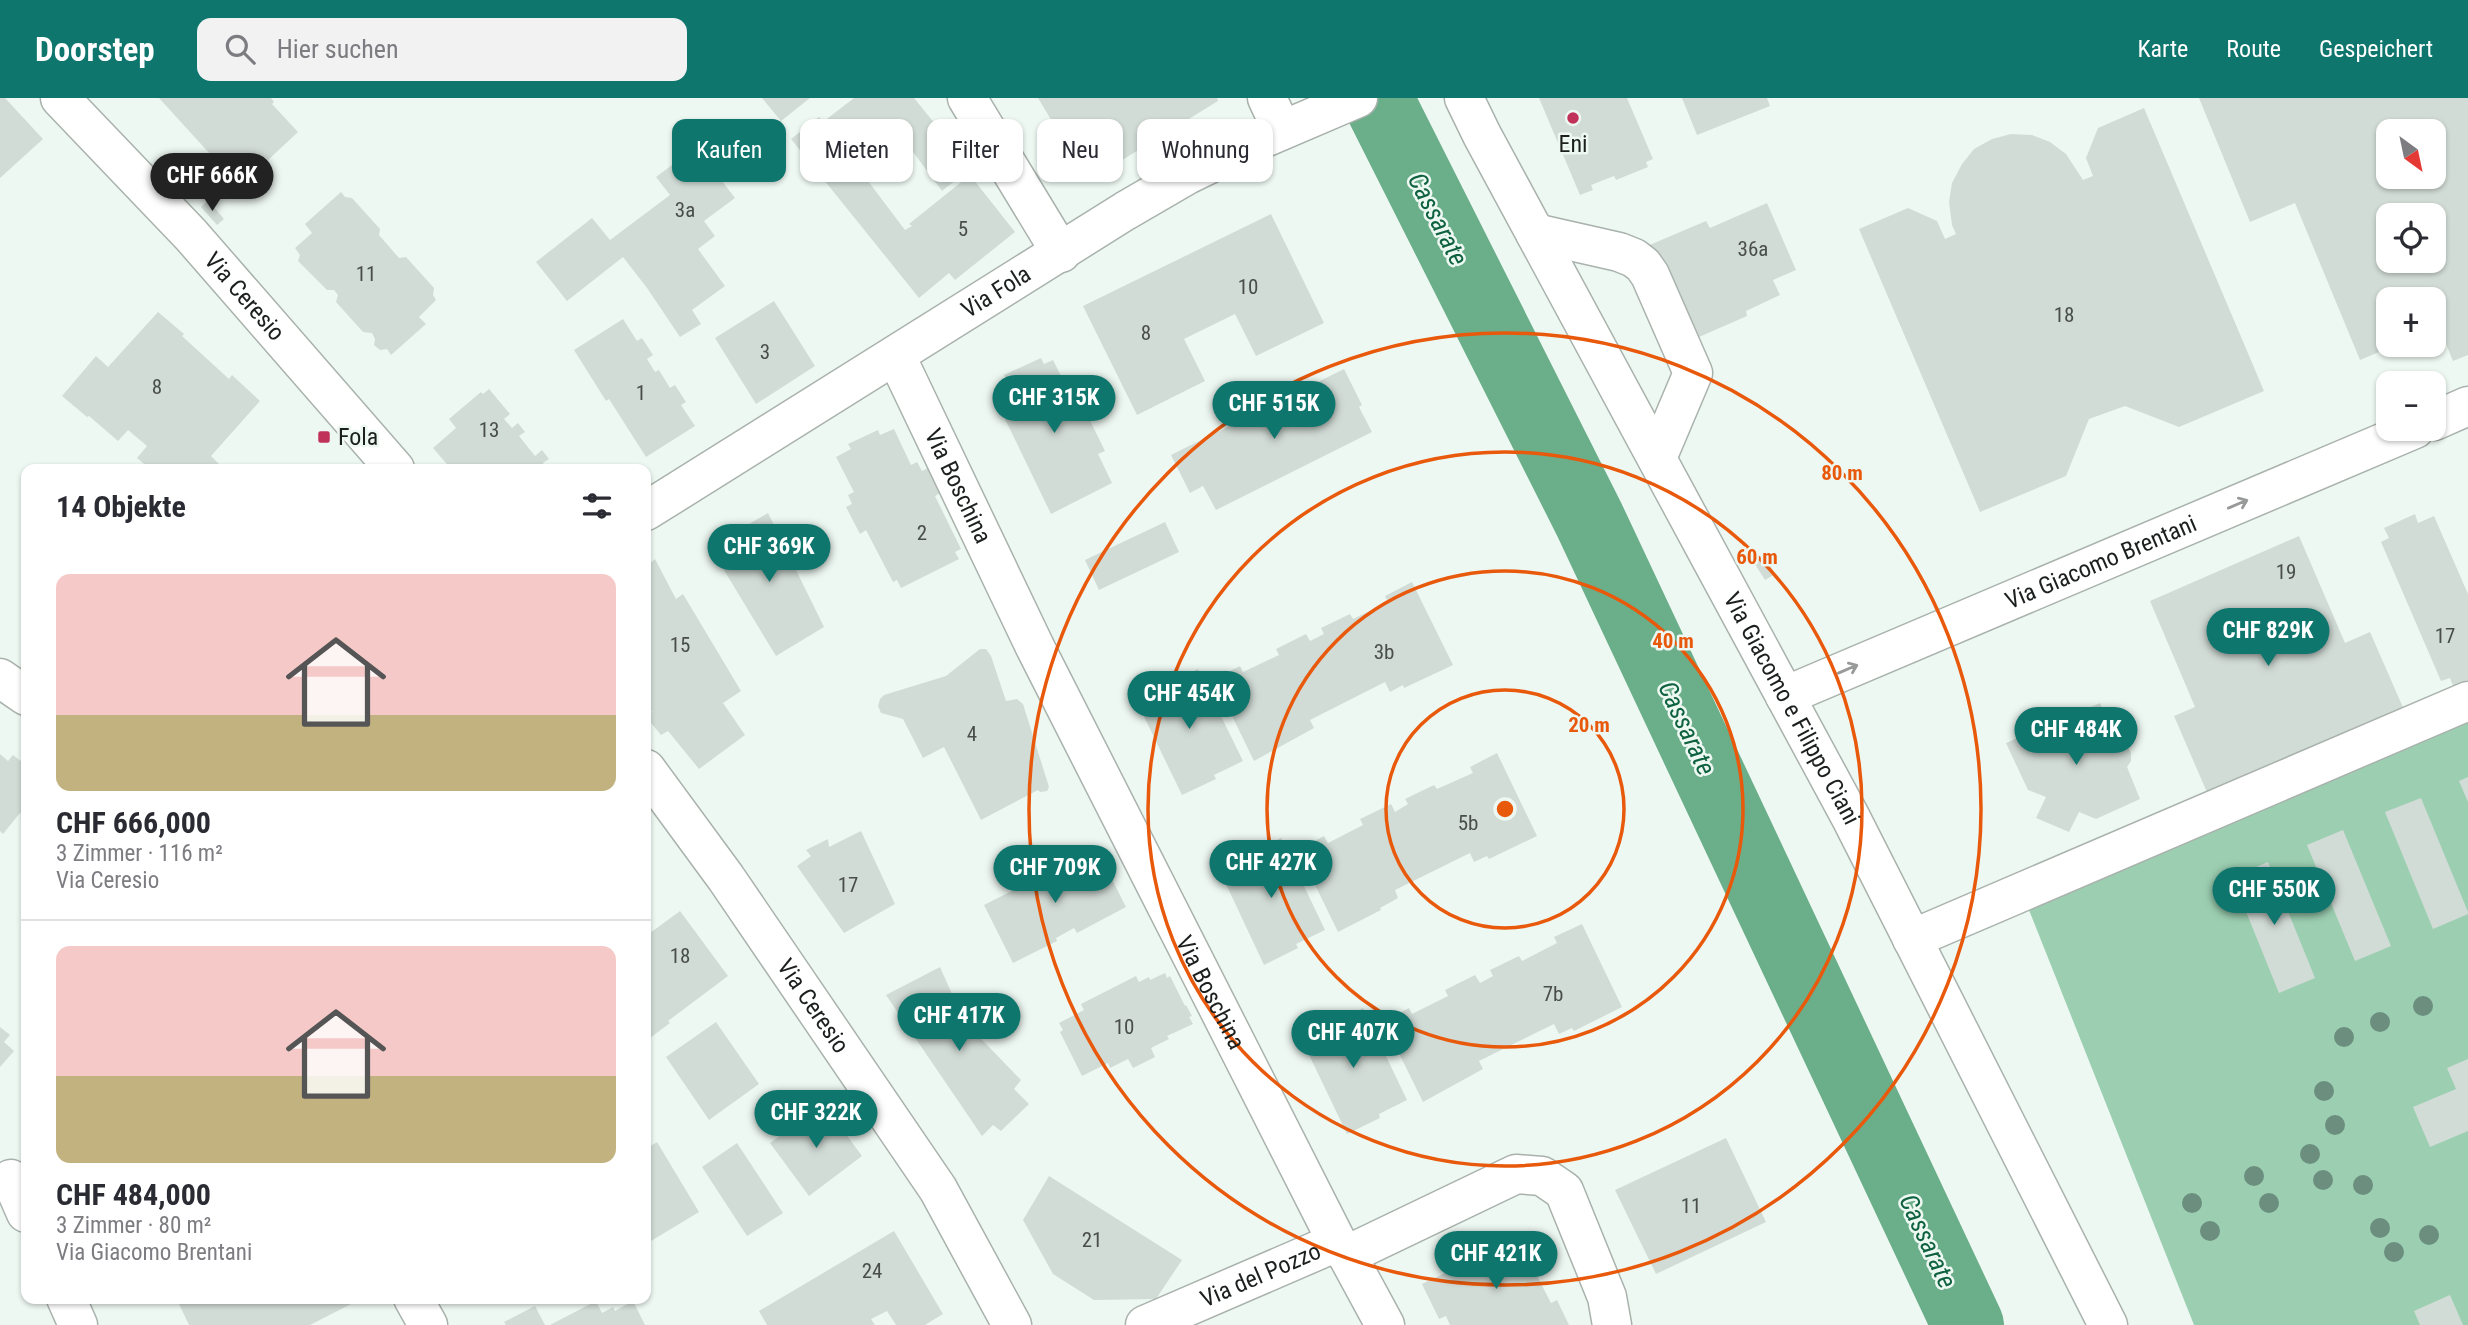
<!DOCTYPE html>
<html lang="de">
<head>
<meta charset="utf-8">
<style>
  body { margin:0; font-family:"Roboto Condensed",sans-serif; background:#f2f2f3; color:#2b2b33; height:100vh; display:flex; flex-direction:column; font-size:26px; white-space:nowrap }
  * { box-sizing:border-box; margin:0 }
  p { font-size:23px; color:#7c7c81 }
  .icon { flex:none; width:38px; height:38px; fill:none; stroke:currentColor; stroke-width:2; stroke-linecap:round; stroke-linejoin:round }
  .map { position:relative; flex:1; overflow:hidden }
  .details { position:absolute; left:21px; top:366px; width:630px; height:840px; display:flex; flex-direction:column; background:#fff; border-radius:14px; box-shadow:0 2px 5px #0004 }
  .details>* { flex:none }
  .banner { position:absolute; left:672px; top:21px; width:665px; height:63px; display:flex; gap:14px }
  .needle { width:46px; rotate:147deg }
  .buttons { position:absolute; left:2376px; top:21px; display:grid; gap:14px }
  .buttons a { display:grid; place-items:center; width:70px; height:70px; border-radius:14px; background:#fff; box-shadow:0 2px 5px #0004; font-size:35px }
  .price { position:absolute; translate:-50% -60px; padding:0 16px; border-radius:24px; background:#0f766e; color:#fff; font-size:23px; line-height:46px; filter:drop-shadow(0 2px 4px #0008) }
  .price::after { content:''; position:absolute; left:50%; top:42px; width:21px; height:16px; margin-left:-10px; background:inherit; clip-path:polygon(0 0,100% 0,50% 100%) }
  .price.selected { background:#222; color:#fff }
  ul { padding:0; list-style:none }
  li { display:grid; align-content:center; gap:14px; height:371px; padding:0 35px }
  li+li { border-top:2px solid #e1e1e2 }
  li span { display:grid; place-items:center; height:217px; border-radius:14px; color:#555 }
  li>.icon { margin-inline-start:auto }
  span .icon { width:126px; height:126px; fill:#fffc; stroke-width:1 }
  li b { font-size:30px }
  h2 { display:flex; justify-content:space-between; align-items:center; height:84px; padding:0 35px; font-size:30px }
  .pill { padding:0 24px; border-radius:14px; background:#fff; box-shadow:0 2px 5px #0004; font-size:24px; line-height:63px }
  .pill.selected { background:#0f766e; color:#fff }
  header { display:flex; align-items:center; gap:42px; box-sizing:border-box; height:98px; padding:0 35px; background:#0f766e; color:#fff }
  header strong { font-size:33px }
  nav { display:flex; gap:38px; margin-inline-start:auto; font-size:24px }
  .search { width:490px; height:63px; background:#f2f2f3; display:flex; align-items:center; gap:18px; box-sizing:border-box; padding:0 24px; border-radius:14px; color:#7c7c81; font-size:26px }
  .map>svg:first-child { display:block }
  .green { fill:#9ccfb2 }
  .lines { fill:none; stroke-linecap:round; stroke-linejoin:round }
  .river { stroke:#6bae8a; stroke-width:72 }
  .building { fill:#d2dcd6; fill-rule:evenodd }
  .minor-casing { stroke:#a9b2ac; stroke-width:41 }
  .major-casing { stroke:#a9b2ac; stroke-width:41 }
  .minor { stroke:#fff; stroke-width:38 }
  .major { stroke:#fff; stroke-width:38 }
  .tree { fill:#6b8e7e }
  .oneway { stroke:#989a99 }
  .ring { fill:none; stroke:#e8590c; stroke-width:3.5 }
  .poi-dot { fill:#c1325a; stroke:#eef8f2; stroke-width:2.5 }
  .labels { text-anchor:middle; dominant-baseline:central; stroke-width:5; stroke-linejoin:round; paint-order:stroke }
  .number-label { font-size:21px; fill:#494e4b }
  .poi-label { font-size:24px; fill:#1b1f1d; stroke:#eef8f2 }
  .street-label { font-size:24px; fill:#1b1f1d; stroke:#eef8f2 }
  .water-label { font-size:26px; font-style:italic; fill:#0f623f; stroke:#eef8f2 }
  .centre { fill:#e8590c; stroke:#eef8f2; stroke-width:3.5 }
  .ring-label { font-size:21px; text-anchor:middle; font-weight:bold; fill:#e8590c; stroke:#eef8f2; stroke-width:5; stroke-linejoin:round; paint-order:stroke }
</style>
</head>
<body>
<header>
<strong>Doorstep</strong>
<div class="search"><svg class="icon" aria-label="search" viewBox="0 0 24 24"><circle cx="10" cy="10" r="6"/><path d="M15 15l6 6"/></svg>Hier suchen</div>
<nav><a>Karte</a><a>Route</a><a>Gespeichert</a></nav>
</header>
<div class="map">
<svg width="2468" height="1227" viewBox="0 0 2468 1227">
  <rect width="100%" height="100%" fill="#eef8f2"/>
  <path class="green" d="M2468,619v608h-274l-167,-420z"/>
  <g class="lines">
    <path class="river" d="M1377,0l212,421 379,806"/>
  </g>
  <path class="building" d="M0,0h5l38,41 -43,39z
    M159,0h112l3,4 -2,2 26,28 -30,28 -3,-3 -10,10 -6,-6 -18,16z
    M762,0h48l-29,23z
    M854,0h60l57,70 -29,23 -37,-50 -15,12 1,2 -26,22 40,53 7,-4 -3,-2 61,-49 45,57 -60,48 -6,-7 -30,25 -128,-159 28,-22 4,5z
    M1038,0h179l1,3 -130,80z
    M1539,0h88l26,61 -7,3 2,5 -32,13 -2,-4 -23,9 2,5 -13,5z
    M1682,0h85l3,8 -73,29z
    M2199,0h269v257l-15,6 -14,-34 -5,2v-30h-45v46h7l-36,15 -65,-157 -45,19zM2389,33h45v46h-45zM2389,117h45v46h-45z
    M2144,10l120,283 -85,36 -54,-21 -36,13 -23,57 -86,36 -121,-283 49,-21 29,13 8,18 11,-5 -4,-9 -3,-23 3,-19 10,-19 12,-15 18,-10 19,-5 21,1 18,7 16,12 17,26 10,-4 -7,-18 12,-30z
    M696,49l39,51 -31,23 11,15 -17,13 27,37 -33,24 9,14 -21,13 -33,-49 -24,-31 -56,44 -31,-39 56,-44 18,22 60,-45 -14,-18z
    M341,94l4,5 7,1 28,31 -1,6 20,23 7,-1 28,31 -1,7 3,5 -17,17 7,7 -35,31 -4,-6 -7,1 -6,-5 1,-6 -3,-6 -9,-1 -27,-30 2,-7 -4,-5h-7l-29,-29 2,-6 -5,-7 17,-15 -7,-9z
    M208,102l16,19 -7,6 -16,-18z
    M1767,105l29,67 -23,10 7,15 -34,16 1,5 -80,35 -41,-96 80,-34 4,7z
    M1271,116l53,109 -68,33 -21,-42 -51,25 21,42 -68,34 -54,-109z
    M774,203l41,65 -59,38 -41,-66z
    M158,214l26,22 -2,2 47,43 3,-4 28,26 -49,55 13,13h-74l-13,-11 10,-12 -19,-16 -10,11 -29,-25 -2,1 -25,-21 34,-40 12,11z
    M623,221l14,22 5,-3 11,17 -6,4 8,13 4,-2 11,18 5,-3 11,17 -5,3 14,21 -49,31 -37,-58 -3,2 -32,-51z
    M1041,260l3,6 9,-4 15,30 6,-2 31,63 -7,3 14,29 -61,31 -46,-95 7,-3 -15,-30 10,-5 -3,-6z
    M1344,271l18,36 -3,2 13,25 -156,78 -13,-24 -13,7 -19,-38z
    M489,291l21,25 -6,5 8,9 6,-5 7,9 -6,4 16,20 7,-6 7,9 -6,4 4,6h-96l-18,-21 23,-20 -7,-9 32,-27 2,2z
    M894,331l17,36 6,-3 5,9 6,-3 12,25 -5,3 26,53 -6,3 4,7 -58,29 -4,-8 -4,2 -27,-52 -6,4 -14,-27 6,-3 -4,-9 6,-3 -18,-35 15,-8 -3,-5 30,-14 2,5z
    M768,415l56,114 -48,29 -66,-109z
    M2415,416l3,9 16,-7 34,78v86l-15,6 -3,-8 -9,3 -60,-139 8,-4 -5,-10z
    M1165,424l14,30 -80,38 -14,-30z
    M2299,438l46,107 25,-11 35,80 -196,85 -35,-81 21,-9 -45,-106z
    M1763,456l12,20 -10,6 -12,-19z
    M655,461l21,40 7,-5 58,97 -18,12 22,32 -46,34 -31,-38 -7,4 -15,-18 6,-5 -6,-9v-136z
    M1412,484l41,83 -49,23 -1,-3 -13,7 -5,-10 -75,38 4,8 -60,33 -40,-82 26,-13 3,6 36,-17 -3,-6 30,-15 4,7 14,-7 -3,-6 29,-14 3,5 35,-17 -3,-6z
    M980,551h6l5,7 15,45 11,-2 6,5 26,83 -2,4 -7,1 -2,-2 -57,30 -37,-73 -21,11 -20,-39 -22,-6 -3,-7 2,-7 4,-4 62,-19z
    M1198,571l45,92 -29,14 2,4 -34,16 -48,-99 34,-17 2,4z
    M2100,605l15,34 12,8 4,8v8l-4,6 13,32 -44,20 -17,-7 -10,20 -33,-14 10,-21 -18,-7 -22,-47 32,-14 17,-14 15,1z
    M1497,655l40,83 -48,23 -2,-3 -13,6 -4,-9 -75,37 3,8 -18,10 1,2 -43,22 -40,-82 26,-14 4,7 35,-18 -3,-6 31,-15 4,8 13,-8 -3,-5 29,-14 3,4 36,-16 -3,-6z
    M0,656l8,7 5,-6 13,10v47l-2,3 -4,-2 -17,21 -3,-3z
    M2468,679v25l-9,-21z
    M2421,700l47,114v2l-35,15 -48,-117z
    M2343,732l48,116 -36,15 -48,-116z
    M861,733l34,73 -51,29 -47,-67 14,-10 -5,-6 22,-11 1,8z
    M1281,740l44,92 -29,14 2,4 -34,17 -47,-100 33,-16 2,3z
    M1096,750l30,59 -49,26 -3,-5 -18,10 1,3 -44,22 -29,-58z
    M2268,764l47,116 -36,15 -47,-116z
    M680,813l48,65 -60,45 2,2 -24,18v-105z
    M1582,826l40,83 -48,24 -2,-3 -13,6 -5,-10 -75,37 4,8 -60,33 -40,-81 26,-13 3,6 36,-18 -3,-6 30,-15 5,8 13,-7 -3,-6 29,-14 3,5 35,-18 -3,-6z
    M940,869l24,54 57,59 -7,9 15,15 -28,27 -8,-6 -11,11 -96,-141z
    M1165,875l2,5 3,-2 15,30 1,-1 6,11 -3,1 4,7 -26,12 2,3 -18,9 4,9 -22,11 -5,-9 -18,9 -2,-5 -26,13 -22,-44 3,-2 -4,-7 25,-13 -3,-6 55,-28 3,6 10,-5 1,3z
    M1363,910l44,92 -28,14 1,4 -33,16 -48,-100 34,-15 2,3z
    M716,924l43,62 -50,36 -43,-63z
    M0,929l10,8 -6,7 10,9 -14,16z
    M2468,961v72l-38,16 -17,-40 43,-18 -9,-21z
    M824,1006l38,52 -53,40 -39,-53z
    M1726,1040l40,84 -110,52 -41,-84z
    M657,1044l42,70 -53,32v-95z
    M737,1045l46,70 -36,23 -45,-69z
    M1049,1078l133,84 -26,39 -62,1 -41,-26 -30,-54z
    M894,1133l49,83 -18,11h-29l-9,-14 -16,8 4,6h-108l-8,-14z
    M1524,1135l18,36 -7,3 16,31 6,-3 12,25h-119l-4,-9 -7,3 -17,-35 27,-13 2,4 49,-24 -2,-5z
    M2450,1197l13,30h-43l-6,-14z
    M176,1200h177l2,4 -45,23h-121z
    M596,1203l6,12 11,-6 2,4 18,-10 12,24h-95z
    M535,1208l10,19h-39l-2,-3z"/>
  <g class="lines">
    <defs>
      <g id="minor">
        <path d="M967,0l94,155"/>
        <path d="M1267,0l15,32"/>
        <path d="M1535,135l84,19 15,6 9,7 7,10 43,98 -36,85"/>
        <path id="s1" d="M896,258l139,291 302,595 10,13 38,70"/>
        <path d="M2434,323l34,-15"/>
        <path id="s2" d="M646,413l479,-300 62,-36 68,-33 103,-44"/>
        <path d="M0,580l26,18"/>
        <path id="s3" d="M1785,598l630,-267"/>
        <path d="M1912,841l556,-238"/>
        <path d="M11,1081l15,34"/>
        <path d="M1347,1157l169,-81 26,2 22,15 43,106 5,28"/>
        <path d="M66,1200l12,27"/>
        <path d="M413,1200l15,27"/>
        <path id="s4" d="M1145,1227l192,-83"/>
      </g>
      <g id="major">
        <path id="s5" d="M60,0l131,137 204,234"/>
        <path id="s6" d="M1464,0l18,37 369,683 257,507"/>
        <path id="s7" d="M646,671l80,109 212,311 74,136"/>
      </g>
    </defs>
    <use href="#minor" class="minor-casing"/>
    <use href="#major" class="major-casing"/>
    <use href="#minor" class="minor"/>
    <use href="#major" class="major"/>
  </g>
  <g class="tree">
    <circle cx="2423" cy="908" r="10"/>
    <circle cx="2380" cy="924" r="10"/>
    <circle cx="2344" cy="939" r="10"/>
    <circle cx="2324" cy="993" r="10"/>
    <circle cx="2335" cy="1027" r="10"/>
    <circle cx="2310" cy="1056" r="10"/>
    <circle cx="2254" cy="1078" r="10"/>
    <circle cx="2323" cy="1082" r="10"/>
    <circle cx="2363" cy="1087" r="10"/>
    <circle cx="2192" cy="1105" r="10"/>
    <circle cx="2269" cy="1105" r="10"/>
    <circle cx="2380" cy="1130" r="10"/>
    <circle cx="2210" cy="1133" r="10"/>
    <circle cx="2429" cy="1137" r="10"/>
    <circle cx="2394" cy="1154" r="10"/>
  </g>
  <defs><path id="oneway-shaft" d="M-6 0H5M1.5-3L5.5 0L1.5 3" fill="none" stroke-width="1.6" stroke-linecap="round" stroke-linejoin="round" transform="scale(1.75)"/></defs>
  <g class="oneway">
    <use href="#oneway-shaft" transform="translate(2238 406) rotate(-23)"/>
    <use href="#oneway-shaft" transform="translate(1848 571) rotate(-23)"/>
  </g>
  <g class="ring">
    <circle cx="1505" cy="711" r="119"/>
    <circle cx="1505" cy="711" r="238"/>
    <circle cx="1505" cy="711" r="357"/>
    <circle cx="1505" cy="711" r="476"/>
  </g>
  <g class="poi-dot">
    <circle cx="1573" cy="20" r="7"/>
    <rect x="317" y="332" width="14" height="14" rx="3.5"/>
  </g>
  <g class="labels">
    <g class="number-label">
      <text x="685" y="112">3a</text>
      <text x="963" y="131">5</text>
      <text x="1753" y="151">36a</text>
      <text x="366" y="176">11</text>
      <text x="1248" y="189">10</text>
      <text x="2064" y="217">18</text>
      <text x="1146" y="235">8</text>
      <text x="765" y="254">3</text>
      <text x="157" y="289">8</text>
      <text x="641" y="295">1</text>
      <text x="489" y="332">13</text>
      <text x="922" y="435">2</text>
      <text x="2286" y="474">19</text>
      <text x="2445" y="538">17</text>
      <text x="680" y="547">15</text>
      <text x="1384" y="554">3b</text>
      <text x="972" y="636">4</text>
      <text x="1468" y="725">5b</text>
      <text x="848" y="787">17</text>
      <text x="680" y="858">18</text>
      <text x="1553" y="896">7b</text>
      <text x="1124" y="929">10</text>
      <text x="1691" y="1108">11</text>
      <text x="1092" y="1142">21</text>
      <text x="872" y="1173">24</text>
    </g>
    <g class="poi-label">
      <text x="1573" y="46">Eni</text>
      <text x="338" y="339" text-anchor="start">Fola</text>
    </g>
    <g class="street-label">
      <text stroke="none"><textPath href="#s2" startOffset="413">Via Fola</textPath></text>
      <text stroke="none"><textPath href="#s5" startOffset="271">Via Ceresio</textPath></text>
      <text stroke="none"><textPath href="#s1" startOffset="144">Via Boschina</textPath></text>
      <text stroke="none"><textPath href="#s3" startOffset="343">Via Giacomo Brentani</textPath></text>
      <text stroke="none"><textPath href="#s6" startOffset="693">Via Giacomo e Filippo Ciani</textPath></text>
      <text stroke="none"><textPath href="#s1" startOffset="710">Via Boschina</textPath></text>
      <text stroke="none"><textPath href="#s7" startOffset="290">Via Ceresio</textPath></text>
      <text stroke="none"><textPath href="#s4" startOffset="126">Via del Pozzo</textPath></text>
    </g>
    <g class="water-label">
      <text transform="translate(1438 121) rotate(63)">Cassarate</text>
      <text transform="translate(1687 630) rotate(65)">Cassarate</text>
      <text transform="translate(1928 1143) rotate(65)">Cassarate</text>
    </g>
  </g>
  <circle cx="1505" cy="711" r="10" class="centre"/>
  <g class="ring-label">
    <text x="1842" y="382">80 m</text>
    <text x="1757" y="466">60 m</text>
    <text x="1673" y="550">40 m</text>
    <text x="1589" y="634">20 m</text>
  </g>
</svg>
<div class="buttons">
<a><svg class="needle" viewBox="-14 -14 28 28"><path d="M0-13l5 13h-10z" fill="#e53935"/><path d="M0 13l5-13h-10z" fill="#7c7c81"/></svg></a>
<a><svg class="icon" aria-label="locate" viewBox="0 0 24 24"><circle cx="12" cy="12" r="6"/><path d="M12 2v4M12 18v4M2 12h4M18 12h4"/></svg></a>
<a>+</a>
<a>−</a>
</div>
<b class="price selected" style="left:212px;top:115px">CHF 666K</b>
<b class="price" style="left:1054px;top:337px">CHF 315K</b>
<b class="price" style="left:1274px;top:343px">CHF 515K</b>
<b class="price" style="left:769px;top:486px">CHF 369K</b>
<b class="price" style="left:2268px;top:570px">CHF 829K</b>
<b class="price" style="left:1189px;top:633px">CHF 454K</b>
<b class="price" style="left:2076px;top:669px">CHF 484K</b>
<b class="price" style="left:1271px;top:802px">CHF 427K</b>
<b class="price" style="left:1055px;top:807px">CHF 709K</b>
<b class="price" style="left:2274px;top:829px">CHF 550K</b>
<b class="price" style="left:959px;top:955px">CHF 417K</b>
<b class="price" style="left:1353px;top:972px">CHF 407K</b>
<b class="price" style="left:816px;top:1052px">CHF 322K</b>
<b class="price" style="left:1496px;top:1193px">CHF 421K</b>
<div class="banner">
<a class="pill selected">Kaufen</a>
<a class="pill">Mieten</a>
<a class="pill">Filter</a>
<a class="pill">Neu</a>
<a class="pill">Wohnung</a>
</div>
<section class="details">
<h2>14 Objekte<svg class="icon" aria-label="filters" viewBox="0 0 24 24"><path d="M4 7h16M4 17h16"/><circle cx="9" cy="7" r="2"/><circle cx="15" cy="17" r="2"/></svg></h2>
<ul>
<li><span style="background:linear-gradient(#f6c9c9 65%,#c2b280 0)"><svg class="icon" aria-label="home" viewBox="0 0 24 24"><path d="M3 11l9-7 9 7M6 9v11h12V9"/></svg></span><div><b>CHF 666,000</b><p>3 Zimmer · 116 m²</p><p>Via Ceresio</p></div></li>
<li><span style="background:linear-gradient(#f6c9c9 60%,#c2b280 0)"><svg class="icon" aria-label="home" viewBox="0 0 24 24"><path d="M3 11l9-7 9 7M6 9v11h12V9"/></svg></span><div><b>CHF 484,000</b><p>3 Zimmer · 80 m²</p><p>Via Giacomo Brentani</p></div></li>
</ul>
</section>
</div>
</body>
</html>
